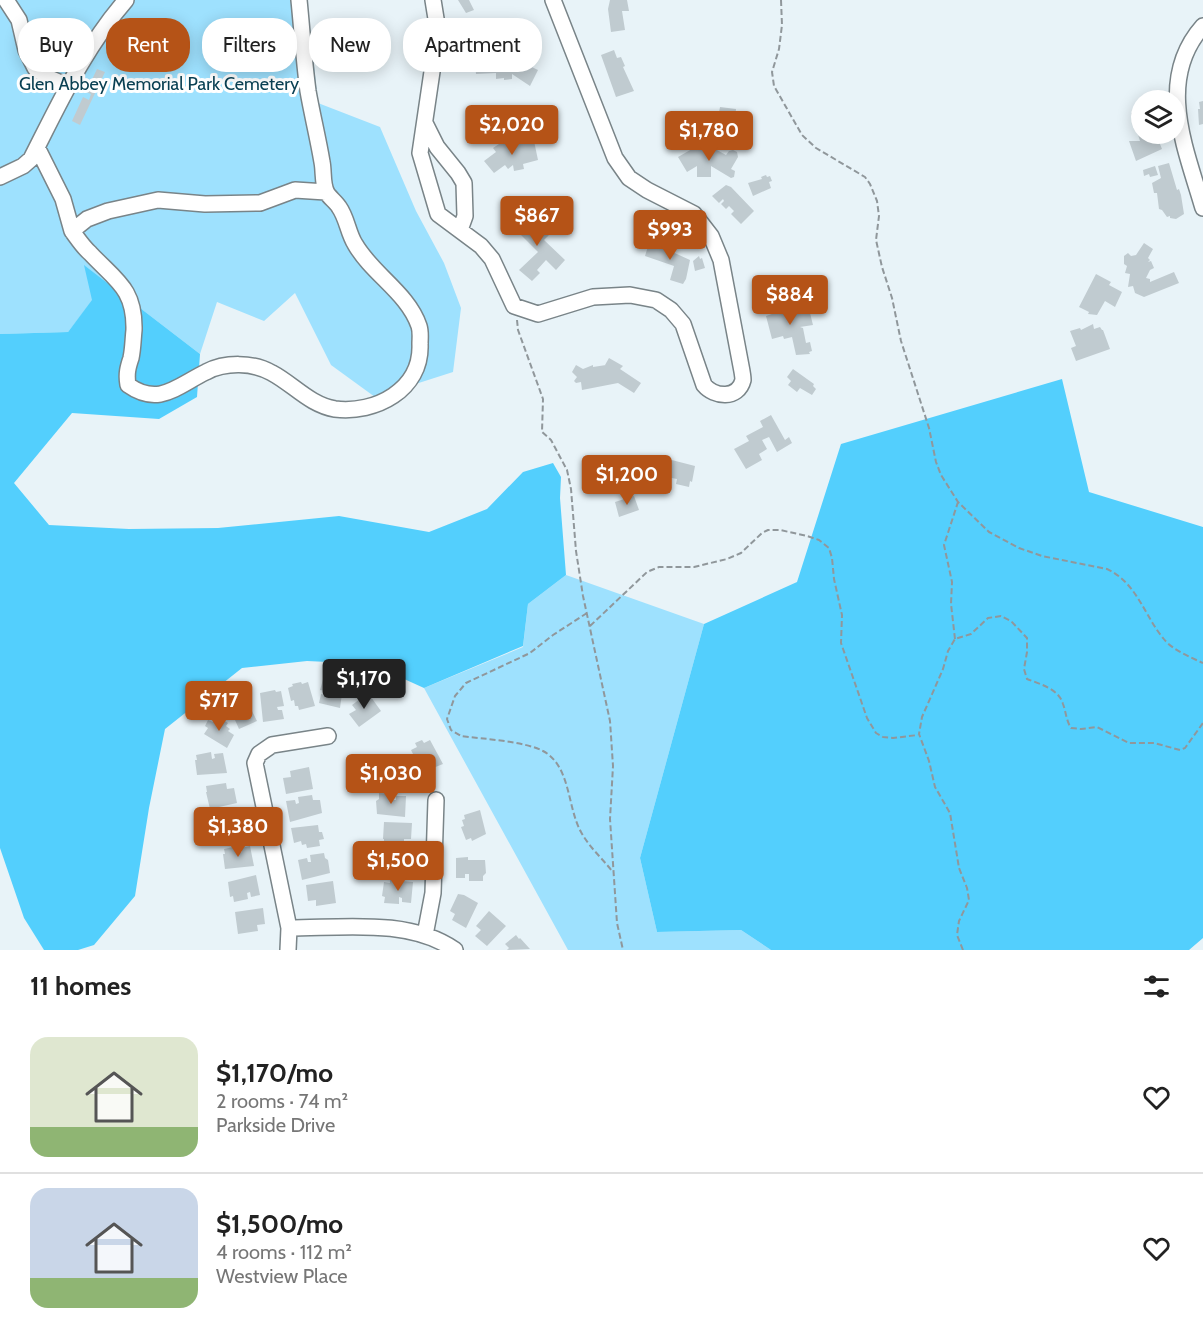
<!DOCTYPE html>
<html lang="en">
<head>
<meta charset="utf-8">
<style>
  body { margin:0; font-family:Cabin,sans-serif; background:#f6f6f6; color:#222; height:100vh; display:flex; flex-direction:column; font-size:22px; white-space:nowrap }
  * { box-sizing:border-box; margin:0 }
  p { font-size:20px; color:#767676 }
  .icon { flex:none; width:33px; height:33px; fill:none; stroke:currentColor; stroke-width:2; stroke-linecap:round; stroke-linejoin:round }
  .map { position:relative; height:950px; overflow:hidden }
  .details { display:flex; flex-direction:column; background:#fff; flex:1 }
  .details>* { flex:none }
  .banner { position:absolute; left:18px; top:18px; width:600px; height:54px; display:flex; gap:12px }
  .controls { position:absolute; left:1131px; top:90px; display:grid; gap:12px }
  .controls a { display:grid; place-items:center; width:54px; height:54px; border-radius:50%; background:#fff; box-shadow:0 3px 15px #0003; font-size:30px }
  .price { position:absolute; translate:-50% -51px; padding:0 14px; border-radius:6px; background:#b55317; color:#fff; font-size:20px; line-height:39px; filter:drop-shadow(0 2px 3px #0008) }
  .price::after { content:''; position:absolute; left:50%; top:36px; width:18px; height:14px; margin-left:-9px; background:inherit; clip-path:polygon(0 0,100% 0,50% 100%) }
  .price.on { background:#222; color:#fff }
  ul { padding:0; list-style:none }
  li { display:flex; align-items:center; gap:18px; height:150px; padding:0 30px }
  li+li { border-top:2px solid #e0e0e0 }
  li span { display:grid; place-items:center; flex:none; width:168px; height:120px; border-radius:18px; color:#555 }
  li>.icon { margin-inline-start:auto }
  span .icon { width:72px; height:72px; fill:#fffc; stroke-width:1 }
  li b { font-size:26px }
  h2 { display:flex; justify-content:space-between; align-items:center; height:72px; padding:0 30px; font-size:26px }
  .tag { padding:0 21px; border-radius:24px; background:#fff; box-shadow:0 3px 15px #0003; font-size:21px; line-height:54px }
  .tag.on { background:#b55317; color:#fff }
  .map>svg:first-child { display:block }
  .green { fill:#9ee1fe }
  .forest { fill:#53cffd }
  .building { fill:#c0cbd0 }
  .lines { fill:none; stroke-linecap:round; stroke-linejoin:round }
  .minor-casing { stroke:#798488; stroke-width:18 }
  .path { stroke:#90979b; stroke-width:2; stroke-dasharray:6 3; stroke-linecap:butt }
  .minor { stroke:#fff; stroke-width:15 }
  .labels { text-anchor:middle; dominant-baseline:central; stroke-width:6; stroke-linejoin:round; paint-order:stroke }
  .park-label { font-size:18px; fill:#0a4154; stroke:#fff }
</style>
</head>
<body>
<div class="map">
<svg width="1203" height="950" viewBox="0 0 1203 950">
  <rect width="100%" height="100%" fill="#e8f3f8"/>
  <path class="green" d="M0,0h307l11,103 62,24 36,84 28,52 17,45 -8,64 -78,25 -44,-32 -36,-72 -31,28 -47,-19 -17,52 -115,-88 8,34 -25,32 -68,2z
    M566,575l138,49 -64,234 17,74 84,-2 30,20h-203l-144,-262 99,-41 5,-43z"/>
  <path class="forest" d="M84,265l116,89 -3,43 -38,22 -87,-6 -58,70 35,42 80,4 89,-1 121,-12 90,16 58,-23 36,-37 30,-9 8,14 -1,21 6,77 -38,29 -5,42 -99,42 -53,-24 -64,-3 -65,7 -77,61 -16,79 -14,88 -41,49 -16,5h-34l-20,-32 -24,-70v-514l68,-2 24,-32z
    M1062,379l27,113 114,35v411l-14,12h-418l-30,-20 -84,2 -17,-74 64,-234 93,-42 44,-138z"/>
  <path class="building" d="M458,0h11l5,10 -8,3z
    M610,0h17l2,11h-7l3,19 -14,2 -3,-23z
    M614,50l3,8 4,-1 4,9 -2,1 11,24 -18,6 -15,-42z
    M497,57l16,1 25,12 -8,16 -18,-12v5l-8,1v-2l-8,1v-6l-20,1 -1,-13z
    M97,69l8,3 -25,53 -8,-4 11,-24 6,3 2,-6 -5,-2z
    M1203,101v23l-4,1 -1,-16h2l-1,-7z
    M720,107l16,2 -1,11 -17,-2z
    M1142,110v24h14l6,15 -26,12 -7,-20h11l-9,-28z
    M509,140v3l25,-2 4,19 -15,4 1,5 -10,2 -1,-6 -5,4 -3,-4 -11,8 -10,-12 12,-9 -3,-4 9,-6z
    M692,149h23l11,6 3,-4 4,-1 4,2 1,5 -7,12 4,2 -1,6 -3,1 -20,-12v11h-14v-11l-10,6 -9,-15z
    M1169,163l8,27 2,-1 2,6 3,19 -8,5 -6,-1v-2l-3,1 -5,-7 -3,-1 -2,-16h-3l-2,-10 9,-5 -3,-12z
    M1155,166l3,9 -8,2 -1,-3 -5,2 -1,-6z
    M766,175l1,2 3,-1 2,5 -3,1 2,6 -18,8 -5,-13 14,-4 -1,-2z
    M726,185l5,2 23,24 -13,13 -10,-10 3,-3 -5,-5 -3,3 -5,-5 3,-3 -1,-2 -4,4 -7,-7z
    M520,215l12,12 8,-8 8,8 4,5 -8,8 21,20 -9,10 -10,-10 -9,10 3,3 -8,8 -13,-11 19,-18 -28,-28z
    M650,240l19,7 -1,3 22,10 -4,19 -3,5 -13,-4 4,-14 -29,-10z
    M1144,243l9,6 -5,9 2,2 -2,2 3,-1 3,7 -4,2 -4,8 4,1v3l24,-10 5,11 -35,14 -9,-4 -2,-7 -5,1 2,-13 -5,-1 2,-7 -3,-2v-8l4,-3 3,3 5,-1z
    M699,256l1,3 2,-1 3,10 -10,3 -2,-10z
    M1096,274l15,8 -2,3 13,7 -7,15 -10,-6 -8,14 -9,-1 1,-2 -10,-5z
    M794,301l3,12h13l3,12 -13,2 3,1 3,15 4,-1 2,9 -3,1 1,2 -14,1 -4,-18 -8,2 -1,-3 -11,3 -6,-23 6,-2 -2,-7z
    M1093,324l1,5 6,-2 2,3h1l7,19 -34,12 -5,-13 5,-2 -6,-15 10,-3 1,2z
    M609,358l14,8 -3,3 21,14 -7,10 -16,-10 -36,7 -1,-8 -5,1 -2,-2 3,-4 -5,-5 4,-7 7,4 10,-4v2l13,-2h-1z
    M793,369l21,15 -1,2 3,3 -4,6 -12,-7 -3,4 -9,-7 3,-4 -4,-4z
    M771,415l14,25 4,-3 3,6 -15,9 -8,-15 -7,3 5,9 -8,5 3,6 -16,9 -12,-20 15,-8 -3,-5 17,-9 -3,-6z
    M664,458l31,8 -3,16 -2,-1 -1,6 -13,-3 1,-5 -16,-3z
    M634,496l5,14 -20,7 -4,-15z
    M330,675l14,4 -4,29 -21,-5 2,-9 4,1 1,-4 -6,-1 4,-14 5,1z
    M301,682l1,2 6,-2 7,24 -16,4 -1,-4h-3l-1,-6 -3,1 -3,-13 5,-2 -1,-2z
    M275,690l1,2 5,-1 3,15 -7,1 1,3h4l2,9 -21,3 -3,-29z
    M368,693l13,18 -22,16 -10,-13 7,-4 -4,-5z
    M244,695l13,26 -18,8 -4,-9 4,-1 -2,-3 -5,2 -6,-13 5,-2 -1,-2z
    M216,716l12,7 -2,3 4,3 -2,2 6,4 -7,13 -23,-14 4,-6 -3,-2 3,-6 5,2z
    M422,740l2,3 6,-3 13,24 -15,6 -3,-7 -3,2 -1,-4 -4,1 -6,-12 6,-3 -2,-4z
    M211,752l1,7 3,-1 -1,-4 9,-1 4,20 -30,2 -2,-15h2l-1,-5z
    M399,754l21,19 -11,11 -6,-5 -4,4 -14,-13 3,-4 -1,-1z
    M309,767l4,22 -27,5 -3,-16 8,-1 -1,-6z
    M226,783l1,6 7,-1 3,15 -27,6 -4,-17h1l-1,-6z
    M379,793l14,1v6h3v-4h10l-1,21 -28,-3 -1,-13 3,-2z
    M312,795l1,5h7l2,13 -32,9 -4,-21 9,-1 1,4 3,-1 -1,-6z
    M480,810l6,24 -14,7 -1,-3 -5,2 -5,-13 3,-1 -2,-6 3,-1 -1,-4z
    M237,815l1,6 8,-1 3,15 -28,6 -3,-23z
    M384,822l28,1 -1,16h-7v6h-20v-6h-1z
    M318,825l1,7h3l2,7 -5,1 1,6 -13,2 -1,-4 -4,1 -1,-4 -7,2 -3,-15z
    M238,846l1,7 3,-1 -1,-4 9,-2 4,20 -29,3 -2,-15h2l-1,-5z
    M324,853l1,5 3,2 2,13 -28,7 -4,-20 9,-2 1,4h3l-1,-7z
    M386,853l27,1v16h-7l-1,6h-19z
    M468,857v3h17l1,13 -3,3v5h-14v-7h-4v4h-9v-20z
    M256,875l4,20 -9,2 -1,-5 -3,1 1,6 -14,3 -1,-6 -3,1 -2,-15z
    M390,880h4v3h6l1,-2 12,1 -2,21 -9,-1v-4l-3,-1v7l-15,-1 1,-6 -3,-1 2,-14 6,1z
    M333,881l3,22 -20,3v-6l-8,1 -2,-16z
    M458,894l6,1 14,8 -12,25 -14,-8 3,-6 -5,-3z
    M263,908l2,16 -8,1 1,6 -20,3 -3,-22z
    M489,911l17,15 -19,20 -12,-10 6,-6 -5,-4z
    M516,935l3,4 1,-1 10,11 -23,1 2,-2 -4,-4z"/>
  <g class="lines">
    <defs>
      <path id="minor" d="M6,0l13,20 7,30 9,18 14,10 19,8
        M433,0l5,31 -18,122 18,61 43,32 11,13 22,47 24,8 55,-17 37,-2 26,5 15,10 12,14 21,61c10,12 34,15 39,-5 0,-4 -1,-9 -2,-14l-20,-106 -10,-24 -17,-22 -47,-24 -18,-12 -14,-20 -62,-158
        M1203,26c-48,54 -17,123 0,182
        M425,123l12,24 21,26 6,10 1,33 -5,14
        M37,147l26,52 9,32 15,-12 21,-8 50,-11 47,4 55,-1 35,-13 31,2
        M0,177l23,-11 8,-7c28,-55 54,-112 95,-159
        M72,231c6,8 11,16 18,22 25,27 45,35 44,77 -1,9 -1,19 -3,28 -3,9 -5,16 -3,27 31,22 49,1 78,-13 19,-10 47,-10 66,1 21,11 38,32 63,36 40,5 87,-19 85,-65 0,-6 1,-12 -1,-18 -11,-33 -47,-52 -64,-82 -7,-11 -8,-26 -16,-37 -3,-5 -9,-9 -12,-14 -5,-8 -3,-22 -5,-31 -4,-24 -10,-48 -14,-71 -4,-30 -6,-61 -9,-91
        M289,928c53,0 120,-10 166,22
        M425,935l8,-42 3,-93
        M288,950l1,-22 -34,-165 4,-9 13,-9 56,-9"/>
    </defs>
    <use href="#minor" class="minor-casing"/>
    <path class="path" d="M781,0l1,25 -3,24 -7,23 2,14 28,49 14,13 49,29 5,7 7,17 2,15 -3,24 6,27 10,31 9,43 28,87 7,34 5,13 17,27 31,30 30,16 23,8 65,13c30,14 37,46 56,69 9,12 27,19 40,25
      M517,320l1,10 25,69 -1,33 9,8 16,30 4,19 5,62 7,45 27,125 3,45 -3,53 7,104 6,27
      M587,613l-34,22 -23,18 -64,30 -11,13 -8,23 4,11 10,6c22,3 63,5 82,15 28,15 24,56 38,81 8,15 21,26 31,39
      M590,626l57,-54 12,-5h35l33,-8 14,-6 21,-20 6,-3h12l27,6 12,4 10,8 3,10 2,21 8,36 -1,28 26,75 9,15 7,4 10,1 25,-3
      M955,639l-4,-35 1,-22 -8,-37 14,-43
      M963,950l-6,-15 2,-14 10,-21 -2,-12 -8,-20 -9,-55 -15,-26 -6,-26 -10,-27 3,-17 21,-48 5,-18 7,-12 16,-5 17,-16 13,-2 10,5 16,17v14l-3,17 3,10c13,5 32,10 36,25 3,8 3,16 8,24l10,1 16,-2 32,16h25l26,7 5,-2 18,-25"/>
    <use href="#minor" class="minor"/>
  </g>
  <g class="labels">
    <g class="park-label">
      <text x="159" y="84">Glen Abbey Memorial Park Cemetery</text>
    </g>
  </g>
</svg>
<div class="controls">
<a><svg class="icon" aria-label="layers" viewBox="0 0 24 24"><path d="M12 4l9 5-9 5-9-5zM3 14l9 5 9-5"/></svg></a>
</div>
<b class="price" style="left:512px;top:156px">$2,020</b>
<b class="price" style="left:709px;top:162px">$1,780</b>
<b class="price" style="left:537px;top:247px">$867</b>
<b class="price" style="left:670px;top:261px">$993</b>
<b class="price" style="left:790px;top:326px">$884</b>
<b class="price" style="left:627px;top:506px">$1,200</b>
<b class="price on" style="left:364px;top:710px">$1,170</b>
<b class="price" style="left:219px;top:732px">$717</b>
<b class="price" style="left:391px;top:805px">$1,030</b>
<b class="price" style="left:238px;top:858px">$1,380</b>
<b class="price" style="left:398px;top:892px">$1,500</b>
<div class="banner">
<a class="tag">Buy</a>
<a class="tag on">Rent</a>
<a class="tag">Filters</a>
<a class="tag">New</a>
<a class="tag">Apartment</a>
</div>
</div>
<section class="details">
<h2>11 homes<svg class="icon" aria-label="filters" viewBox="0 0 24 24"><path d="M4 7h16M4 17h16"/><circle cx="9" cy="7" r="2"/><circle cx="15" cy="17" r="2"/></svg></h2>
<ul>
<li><span style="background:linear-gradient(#dfe7d0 75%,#8fb573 0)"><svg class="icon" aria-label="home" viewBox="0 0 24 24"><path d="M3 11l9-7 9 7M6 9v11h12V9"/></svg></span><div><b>$1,170/mo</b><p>2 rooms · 74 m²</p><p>Parkside Drive</p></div><svg class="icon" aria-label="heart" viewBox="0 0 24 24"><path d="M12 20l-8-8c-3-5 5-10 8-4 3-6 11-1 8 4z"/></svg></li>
<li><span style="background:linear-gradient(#c9d6e8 75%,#8fb573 0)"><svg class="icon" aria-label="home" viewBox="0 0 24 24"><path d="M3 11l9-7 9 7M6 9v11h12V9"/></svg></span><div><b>$1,500/mo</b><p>4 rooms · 112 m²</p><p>Westview Place</p></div><svg class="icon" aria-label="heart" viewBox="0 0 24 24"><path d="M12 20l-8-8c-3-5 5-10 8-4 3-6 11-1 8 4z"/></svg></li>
</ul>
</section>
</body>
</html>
